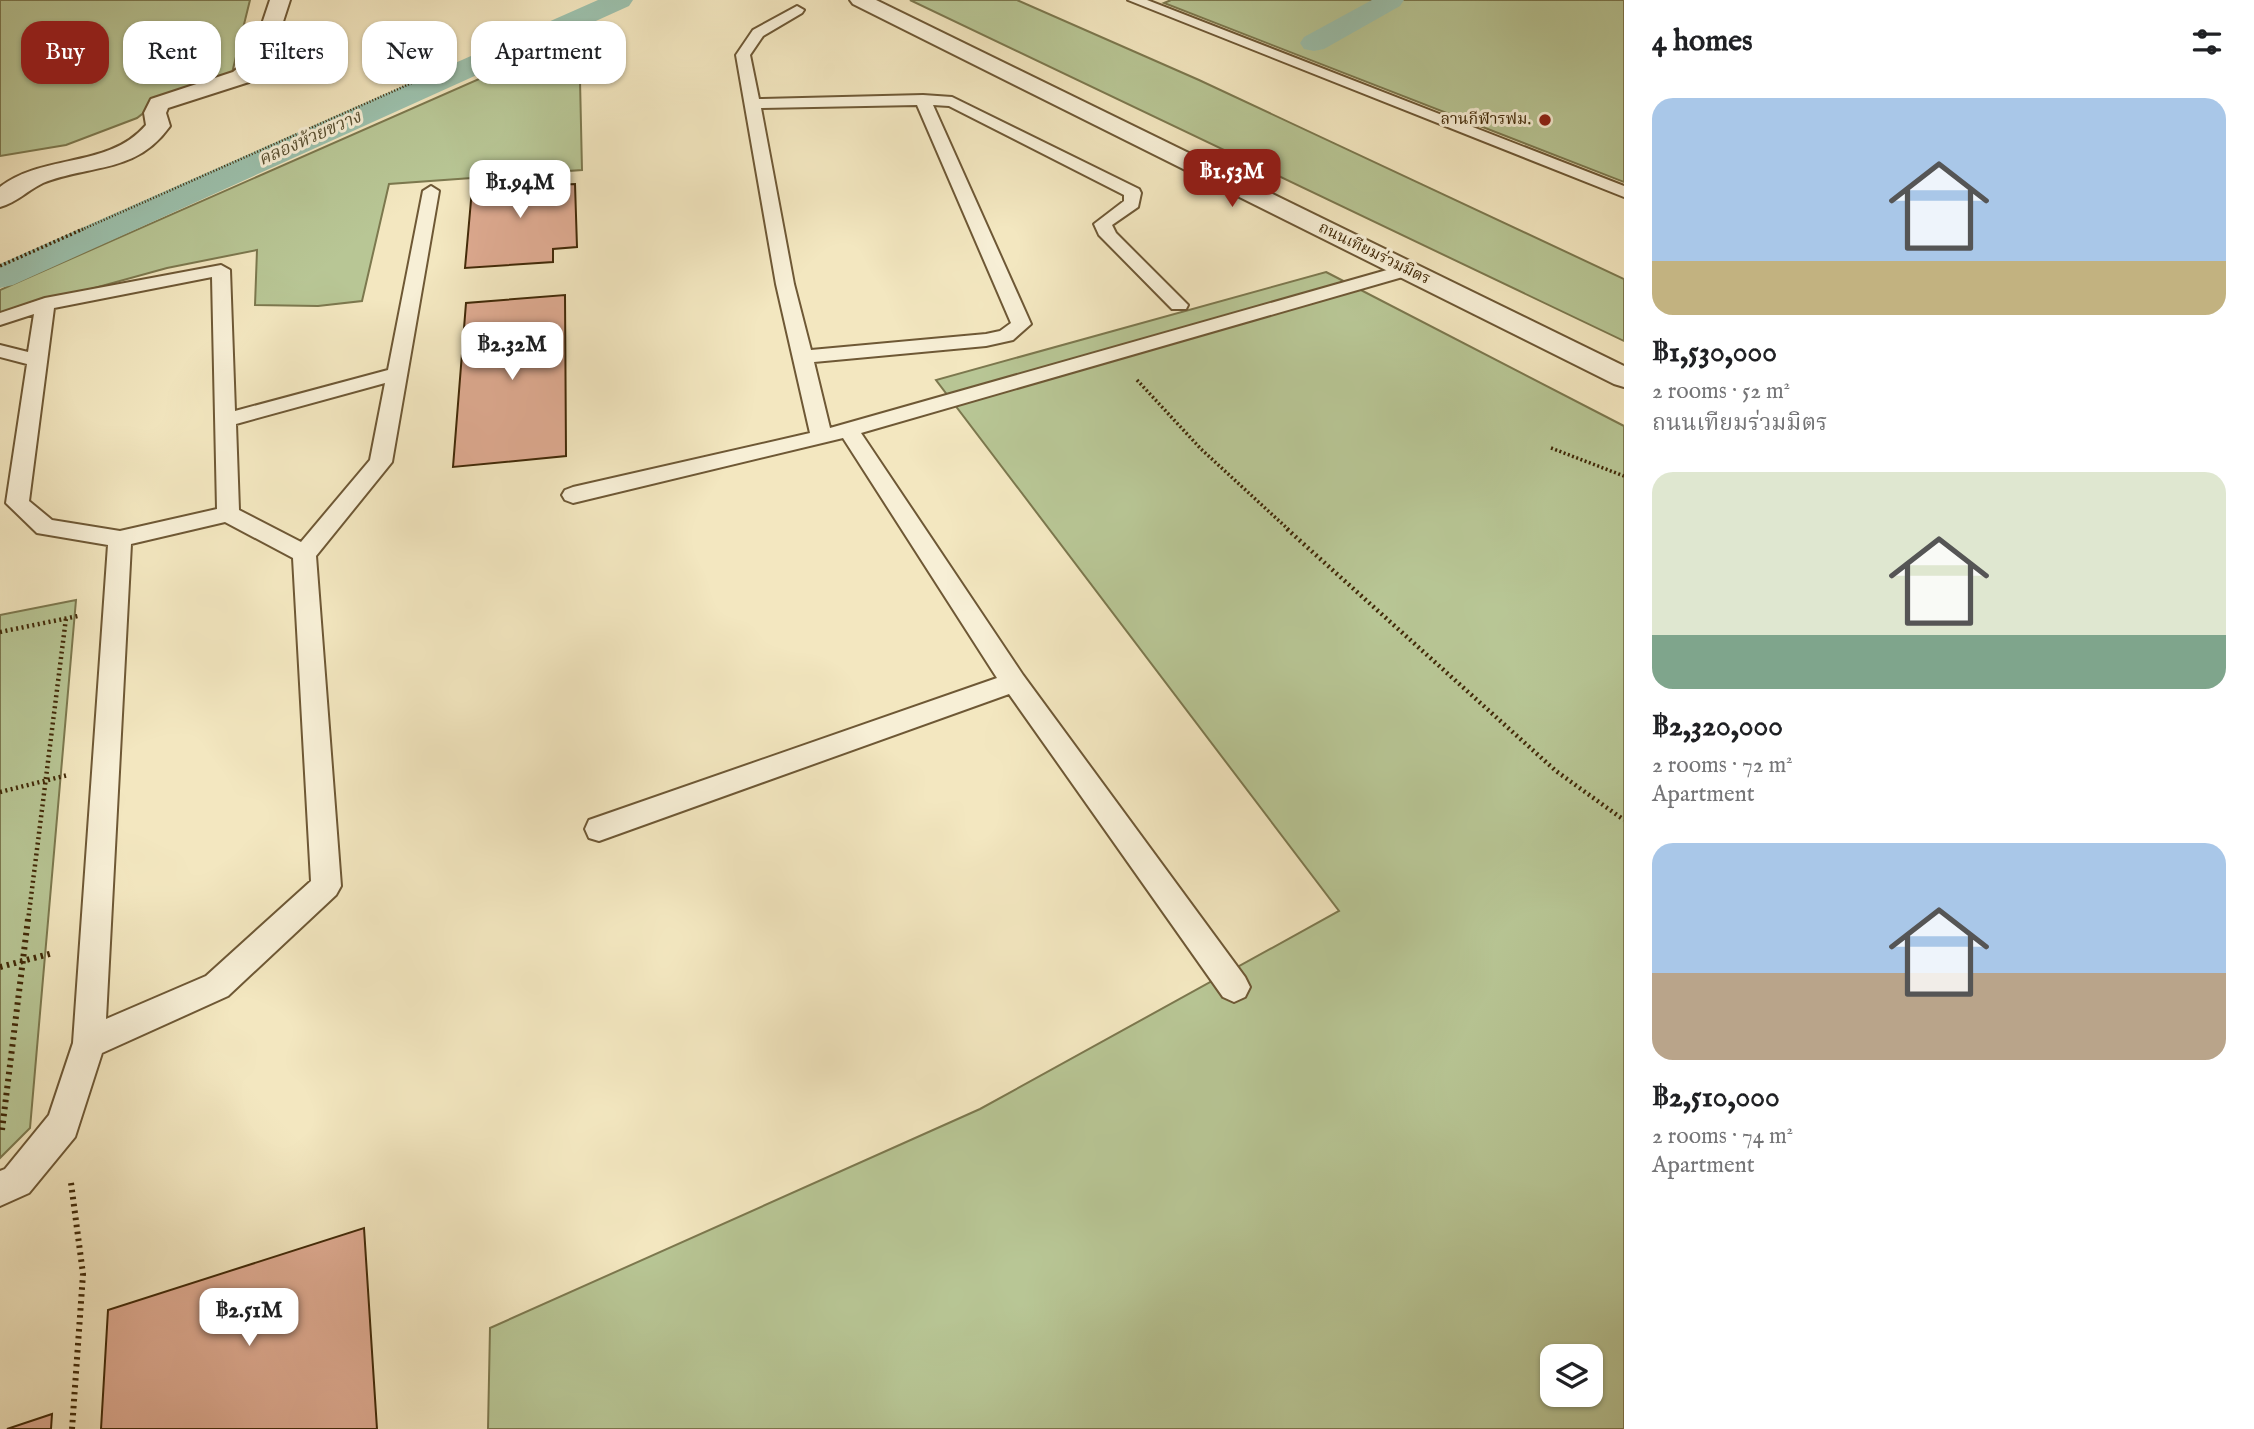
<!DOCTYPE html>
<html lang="en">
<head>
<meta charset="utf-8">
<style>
  body { margin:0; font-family:"IM FELL English","Noto Serif Thai",serif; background:#f2f2f2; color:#202124; height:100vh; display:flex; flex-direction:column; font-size:26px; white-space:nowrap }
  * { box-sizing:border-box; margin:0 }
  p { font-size:23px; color:#757577 }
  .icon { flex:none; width:38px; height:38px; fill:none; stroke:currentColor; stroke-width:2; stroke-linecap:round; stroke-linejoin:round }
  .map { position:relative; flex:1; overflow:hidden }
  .panel { display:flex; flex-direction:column; background:#fff; width:630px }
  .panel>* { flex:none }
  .hud { position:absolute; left:21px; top:21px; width:665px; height:63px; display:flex; gap:14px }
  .controls { position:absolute; left:1540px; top:1344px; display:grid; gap:14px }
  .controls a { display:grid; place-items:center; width:63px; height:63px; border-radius:14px; background:#fff; box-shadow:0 2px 5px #0004; font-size:35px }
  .price { position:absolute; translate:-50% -60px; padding:0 16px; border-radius:14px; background:#fff; color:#222; font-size:23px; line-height:46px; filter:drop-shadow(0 2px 4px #0008) }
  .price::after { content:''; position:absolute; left:50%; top:42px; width:21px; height:16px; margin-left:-10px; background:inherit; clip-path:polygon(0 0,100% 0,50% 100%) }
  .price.current { background:#8f2418; color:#fff }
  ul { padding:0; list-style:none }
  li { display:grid; align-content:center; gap:14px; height:371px; padding:0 28px }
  li span { display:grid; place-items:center; height:217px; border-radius:21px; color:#555 }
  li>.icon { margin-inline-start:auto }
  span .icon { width:126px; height:126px; fill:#fffc; stroke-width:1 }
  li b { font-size:30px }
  h2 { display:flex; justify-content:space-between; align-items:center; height:84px; padding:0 28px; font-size:30px }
  .pill { padding:0 24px; border-radius:21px; background:#fff; box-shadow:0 2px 5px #0004; font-size:24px; line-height:63px }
  .pill.current { background:#8f2418; color:#fff }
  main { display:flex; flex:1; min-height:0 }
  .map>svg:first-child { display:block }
  .green { fill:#b8c695; stroke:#7c784e; stroke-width:2; fill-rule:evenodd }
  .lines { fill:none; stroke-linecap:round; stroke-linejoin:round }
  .canal { fill:#9cc1ad; fill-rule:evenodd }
  .building { fill:#dfab92; stroke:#412907; stroke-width:2 }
  .service-casing { stroke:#6e5835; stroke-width:4 }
  .minor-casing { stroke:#6e5835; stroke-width:4 }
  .tertiary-casing { stroke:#6e5835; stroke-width:4 }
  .path-far3 { stroke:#412907; stroke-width:2.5; stroke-dasharray:1 2; stroke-linecap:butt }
  .path-far2 { stroke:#412907; stroke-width:3.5; stroke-dasharray:2 2.5; stroke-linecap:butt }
  .path-far1 { stroke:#412907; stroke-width:4.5; stroke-dasharray:2 3.5; stroke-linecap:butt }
  .path { stroke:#412907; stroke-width:6; stroke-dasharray:2.5 4.5; stroke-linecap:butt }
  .service { fill:#f7efd6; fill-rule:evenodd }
  .minor { fill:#f7efd6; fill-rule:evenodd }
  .tertiary { fill:#f7efd6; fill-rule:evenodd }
  .poi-dot { fill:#8f2418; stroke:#f7efd6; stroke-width:2.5 }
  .labels { text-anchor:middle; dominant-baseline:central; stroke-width:6; stroke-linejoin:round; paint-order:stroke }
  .far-poi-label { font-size:16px; fill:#412907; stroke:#f7efd6; text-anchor:end }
  .far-street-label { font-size:16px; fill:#412907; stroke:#f7efd6 }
  .far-water-label { font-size:18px; font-style:italic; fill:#584f30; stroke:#f7efd6 }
</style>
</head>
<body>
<main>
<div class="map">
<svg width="1624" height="1429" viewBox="0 0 1624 1429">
  <rect width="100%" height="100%" fill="#f3e7c0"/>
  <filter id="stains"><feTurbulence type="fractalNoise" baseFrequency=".00286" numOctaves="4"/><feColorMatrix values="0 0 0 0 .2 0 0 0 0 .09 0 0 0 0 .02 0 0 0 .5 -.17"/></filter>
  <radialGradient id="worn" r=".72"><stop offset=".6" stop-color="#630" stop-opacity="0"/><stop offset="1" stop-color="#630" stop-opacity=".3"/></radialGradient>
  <path class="green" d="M0,0h250l-18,73 -68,24 -27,21 -71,27 -66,11z
    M910,0h107l182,80 425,199v62z
    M1171,0h453v182l-460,-179z
    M579,35l3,135 -193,14 -27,117 -44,5 -63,-1 2,-55 -90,18 -167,46v-24z
    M1326,272l298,154v1003h-1136l2,-101 490,-219 359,-198 -403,-531zM1552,1356h39v39h-39z
    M76,600l-46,528 -30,30v-543z"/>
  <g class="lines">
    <path class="canal" d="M598,0h35l-4,6 -616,279 -13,3v-24z
      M1372,0h32l-4,6 -76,43 -10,2 -10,-2 -4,-6 4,-6z"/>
  </g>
  <path class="building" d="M554,172v13l21,-1 2,63 -24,2v13l-88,6 8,-90z
    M565,295l1,161 -113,11 13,-164z
    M364,1228l13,201h-276l7,-119z
    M52,1414l-1,15h-44z"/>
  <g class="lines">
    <defs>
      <path id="service" d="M1128,0h19l477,186v11z
        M797,6l7,4 -2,3 -39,23 -13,19 9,44 164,-4 29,2 187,92 2,4 -3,14 -26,18 4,8 72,72 -2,4h-14l-73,-74 -5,-11 30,-23v-6l-175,-89 -16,-1 98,219 -18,16 -27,6 -172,16 16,66 571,-162h12l3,4 -3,4 -552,159 162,242 222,302 5,10 -5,10 -11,5 -11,-5 -214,-303 -410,147 -10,-3 -4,-9 4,-9 408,-142 -154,-240 -270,65 -8,-3 -3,-5 3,-5 8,-3 237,-54 -34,-149 -40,-229 17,-25zM917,105l94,218 -11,8 -14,3 -175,16 -17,-66 -33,-176z
        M431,186l8,5 -47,271 -76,94 25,330 -5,9 -108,101 -126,57 -27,84 -46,56 -29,13v-35l5,-2 44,-54 24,-72 35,-498 -71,-12 -31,-30 21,-139 -27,-7v-12l28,7 6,-38 -34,11v-12l45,-15 176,-33 9,5 5,141 153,-41 35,-179zM212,277l5,232 -97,22 -68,-11 -23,-19 25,-193zM385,383l-15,77 -69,82 -62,-32 -3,-86zM225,522l68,36 18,323 -105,95 -100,43 25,-475z"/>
      <path id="minor" d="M270,0h20l-21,65 -20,17 -81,26 -2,5 4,13c-34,48 -79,38 -127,57 -15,7 -27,20 -43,24v-20c44,-34 108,-18 146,-62l-2,-12 7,-14 82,-27 18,-15z"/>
      <path id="tertiary" d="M850,0h26l748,366v21l-10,-3 -761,-380z"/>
    </defs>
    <use href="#service" class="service-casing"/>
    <use href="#minor" class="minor-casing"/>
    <use href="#tertiary" class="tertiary-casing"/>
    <path class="path-far3" d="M79,231l335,-149"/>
    <path class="path-far2" d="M0,266l83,-37
      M1137,380l64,69 88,81
      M1551,448l73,28"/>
    <path class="path-far1" d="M1287,529l269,242 68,49
      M0,632l78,-16
      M0,792l68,-17
      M28,921l38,-303"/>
    <path class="path" d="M0,967l53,-14
      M2,1130l26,-211
      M71,1183l12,91 -11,155"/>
    <use href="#service" class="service"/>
    <use href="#minor" class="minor"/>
    <use href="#tertiary" class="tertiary"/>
  </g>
  <circle class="poi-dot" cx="1545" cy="120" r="7"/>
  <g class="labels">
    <g class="far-poi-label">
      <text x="1531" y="120">ลานกีฬารฟม.</text>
    </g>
    <g class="far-street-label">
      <text transform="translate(1374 254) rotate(26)">ถนนเทียมร่วมมิตร</text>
    </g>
    <g class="far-water-label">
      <text transform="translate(310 139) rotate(-24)">คลองห้วยขวาง</text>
    </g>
  </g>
  <rect width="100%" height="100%" filter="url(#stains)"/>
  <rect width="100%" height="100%" fill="url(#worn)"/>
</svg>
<div class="controls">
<a><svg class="icon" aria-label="layers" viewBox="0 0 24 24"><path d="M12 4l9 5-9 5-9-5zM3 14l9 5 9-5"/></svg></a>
</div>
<b class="price current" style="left:1232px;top:209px">฿1.53M</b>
<b class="price" style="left:520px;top:220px">฿1.94M</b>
<b class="price" style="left:512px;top:382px">฿2.32M</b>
<b class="price" style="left:249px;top:1348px">฿2.51M</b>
<div class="hud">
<a class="pill current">Buy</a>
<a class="pill">Rent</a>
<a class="pill">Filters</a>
<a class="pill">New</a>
<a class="pill">Apartment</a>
</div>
</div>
<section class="panel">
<h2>4 homes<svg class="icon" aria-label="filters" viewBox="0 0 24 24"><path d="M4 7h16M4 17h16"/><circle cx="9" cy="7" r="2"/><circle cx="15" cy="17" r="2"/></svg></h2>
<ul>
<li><span style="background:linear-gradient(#a9c7e8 75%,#c2b280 0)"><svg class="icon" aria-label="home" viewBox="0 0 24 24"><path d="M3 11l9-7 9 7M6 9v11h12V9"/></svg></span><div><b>฿1,530,000</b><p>2 rooms · 52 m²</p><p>ถนนเทียมร่วมมิตร</p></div></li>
<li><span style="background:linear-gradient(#dfe7d0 75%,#7fa58c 0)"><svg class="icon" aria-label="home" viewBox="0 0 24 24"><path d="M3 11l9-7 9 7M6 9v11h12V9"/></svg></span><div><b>฿2,320,000</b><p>2 rooms · 72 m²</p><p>Apartment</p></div></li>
<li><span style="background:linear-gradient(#a9c7e8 60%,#b9a48a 0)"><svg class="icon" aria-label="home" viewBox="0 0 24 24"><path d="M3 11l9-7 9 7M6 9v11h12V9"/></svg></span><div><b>฿2,510,000</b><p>2 rooms · 74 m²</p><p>Apartment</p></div></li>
</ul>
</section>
</main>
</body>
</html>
